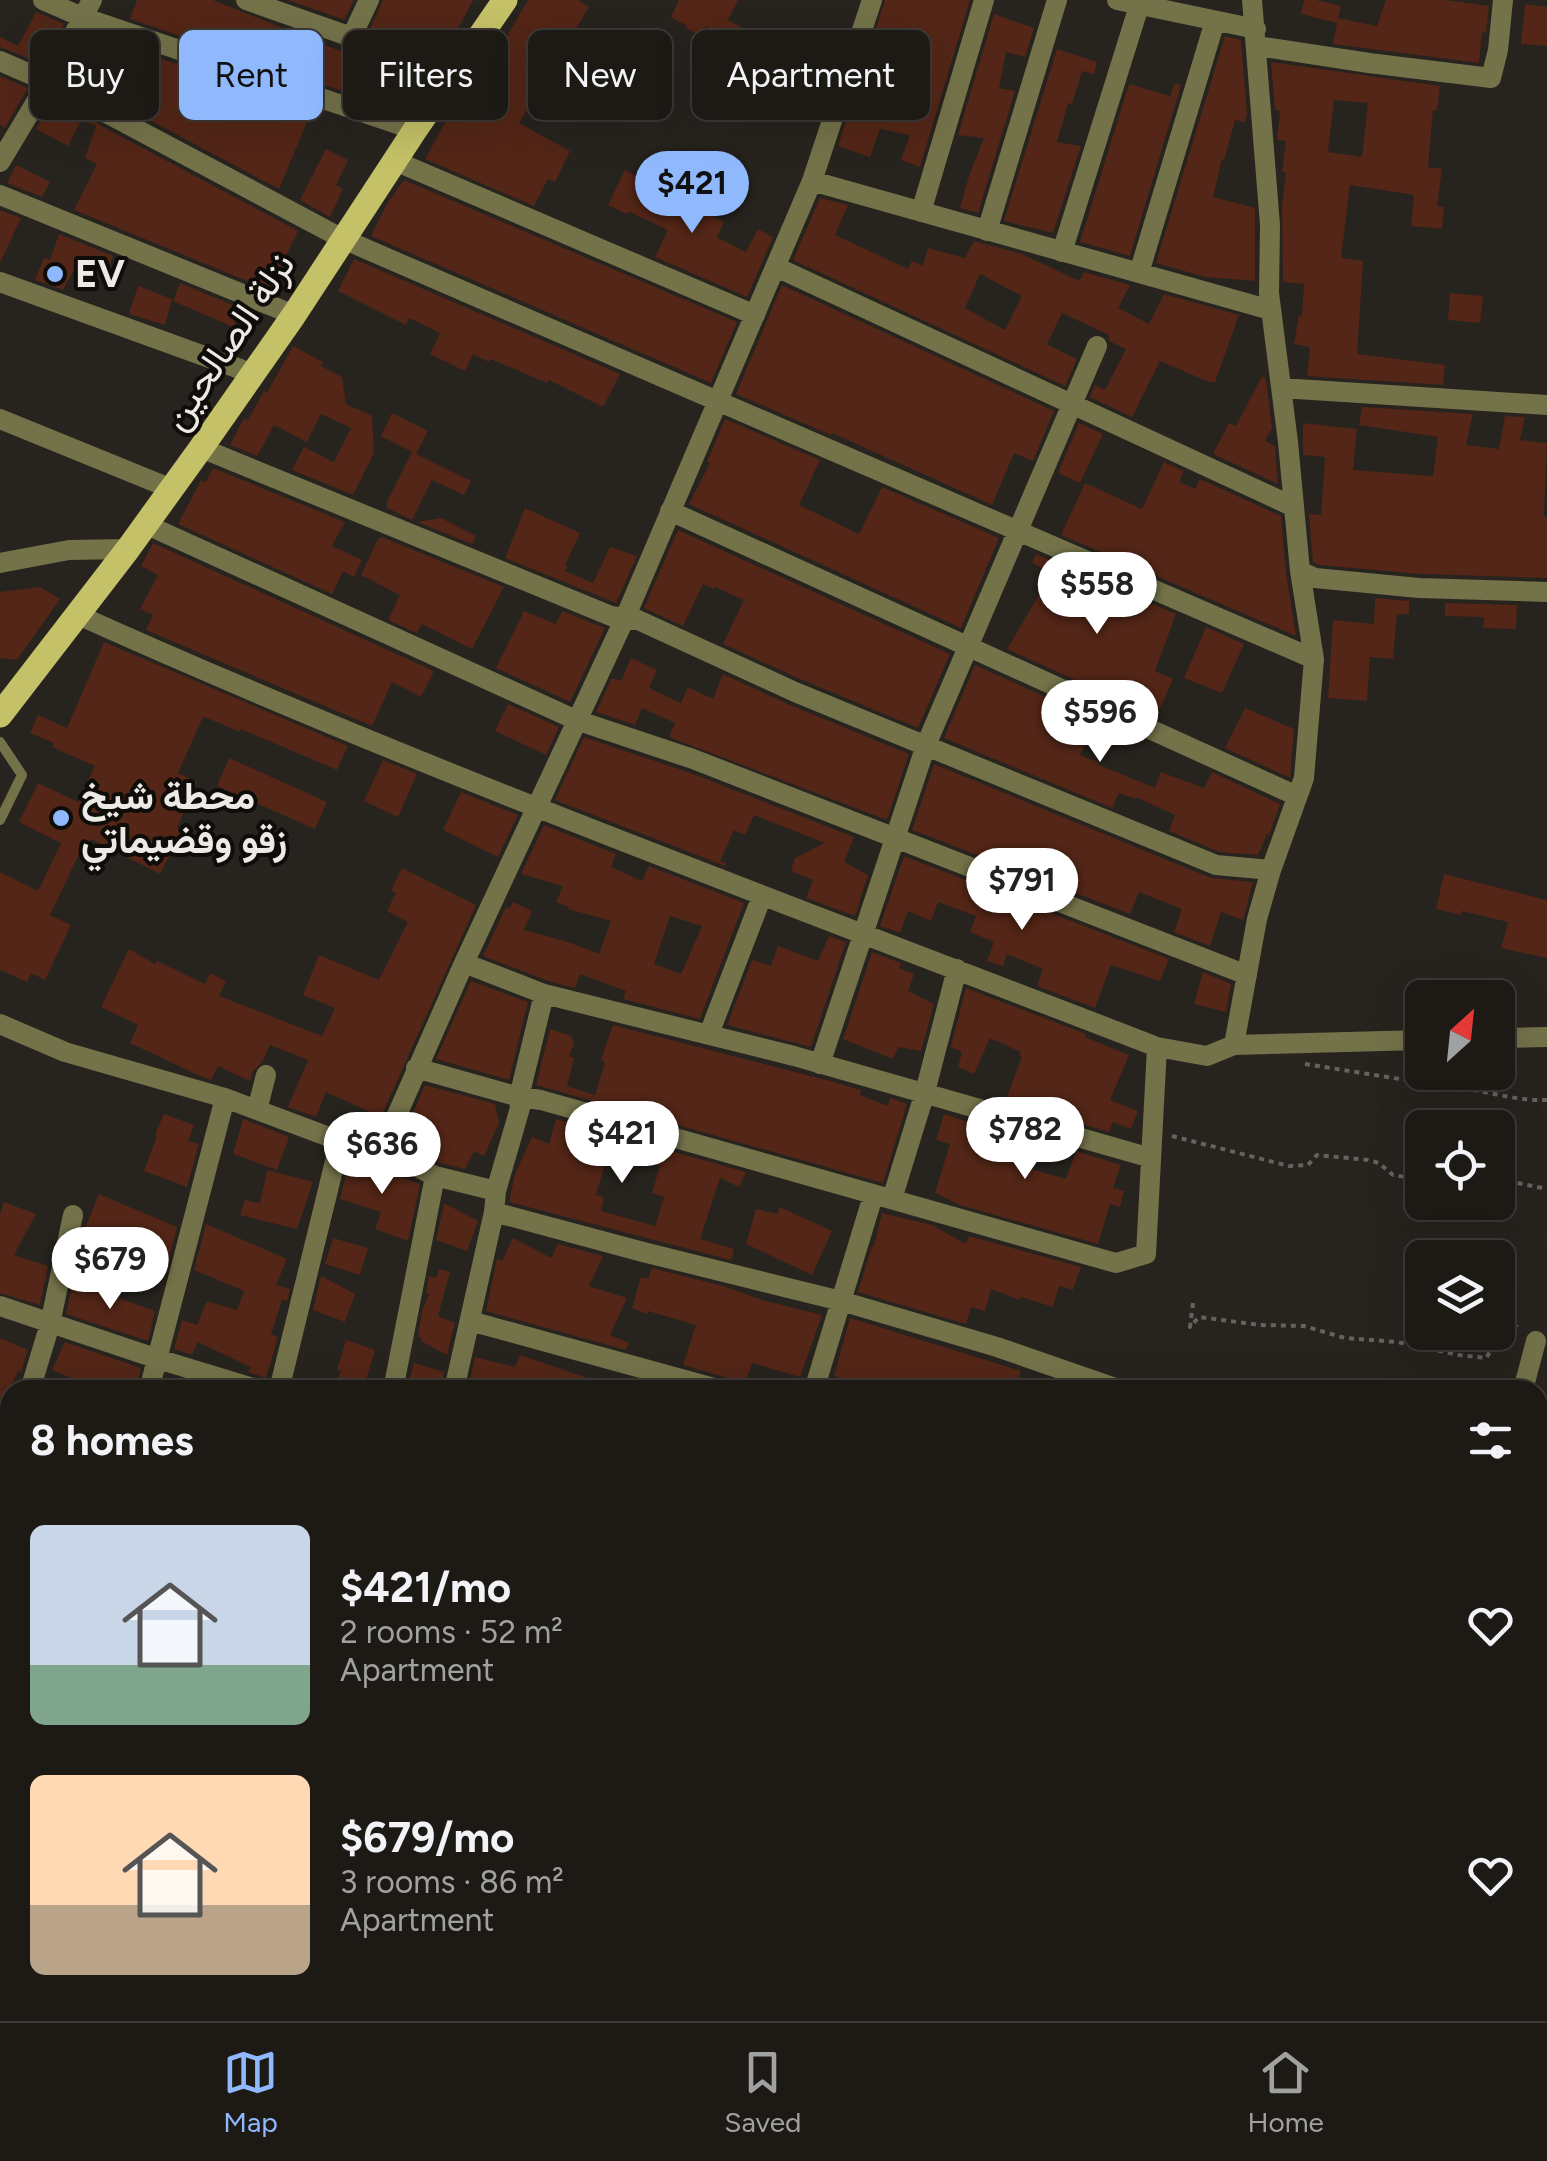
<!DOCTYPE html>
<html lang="en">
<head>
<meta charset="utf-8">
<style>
  body { margin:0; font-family:Figtree,Vazirmatn,sans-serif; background:#2a2723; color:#f1f3f6; height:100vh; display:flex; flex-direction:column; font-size:38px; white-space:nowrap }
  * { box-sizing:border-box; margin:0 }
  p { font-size:32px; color:#a0a1a1 }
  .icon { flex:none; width:55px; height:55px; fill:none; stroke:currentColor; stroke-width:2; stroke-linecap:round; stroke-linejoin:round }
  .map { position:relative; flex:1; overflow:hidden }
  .panel { position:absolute; left:0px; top:1380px; width:1548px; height:642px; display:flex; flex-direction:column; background:#1d1a16; border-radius:30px 30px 0 0; box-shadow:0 10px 40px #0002,0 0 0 2px #3b3835 }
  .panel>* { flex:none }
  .hud { position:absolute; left:30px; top:30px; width:1000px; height:90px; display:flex; gap:20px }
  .needle { width:65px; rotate:27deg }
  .controls { position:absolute; left:1405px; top:980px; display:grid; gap:20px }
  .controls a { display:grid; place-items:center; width:110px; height:110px; border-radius:15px; background:#1d1a16; box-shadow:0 10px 40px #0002,0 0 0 2px #3b3835; font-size:50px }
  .price { position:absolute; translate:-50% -85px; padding:0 22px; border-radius:35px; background:#fff; color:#222; font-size:32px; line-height:65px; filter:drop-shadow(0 2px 5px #0008) }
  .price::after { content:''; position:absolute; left:50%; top:60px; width:30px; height:22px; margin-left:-15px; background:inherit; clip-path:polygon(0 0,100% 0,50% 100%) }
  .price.current { background:#8fb8fd; color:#111 }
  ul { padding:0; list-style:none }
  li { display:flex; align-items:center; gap:30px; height:250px; padding:0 30px }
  li span { display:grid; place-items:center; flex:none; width:280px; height:200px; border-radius:15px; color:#555 }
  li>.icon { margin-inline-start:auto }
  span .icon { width:120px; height:120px; fill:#fffc; stroke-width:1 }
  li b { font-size:42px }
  h2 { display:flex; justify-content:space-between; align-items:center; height:120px; padding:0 30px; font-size:42px }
  .chip { padding:0 35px; border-radius:15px; background:#1d1a16; box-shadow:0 10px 40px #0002,0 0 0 2px #3b3835; font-size:35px; line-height:90px }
  .chip.current { background:#8fb8fd; color:#111 }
  .menu { display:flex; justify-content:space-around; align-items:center; height:140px; border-top:2px solid #3b3835; background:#1d1a16; font-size:28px; color:#a0a1a1 }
  .menu a { display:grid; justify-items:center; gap:5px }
  .menu .current { color:#8fb8fd }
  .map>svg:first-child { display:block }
  .building { fill:#532617; fill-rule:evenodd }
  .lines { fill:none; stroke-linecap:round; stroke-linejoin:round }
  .path { stroke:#66625e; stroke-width:4; stroke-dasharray:5 5; stroke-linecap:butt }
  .lane { stroke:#737249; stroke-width:10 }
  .street { stroke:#737249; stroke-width:20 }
  .primary { stroke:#c4c168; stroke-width:25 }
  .poi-dot { fill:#8fb8fd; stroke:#0f0d0a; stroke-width:4 }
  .labels { text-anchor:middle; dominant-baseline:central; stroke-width:8; stroke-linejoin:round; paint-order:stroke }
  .poi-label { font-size:38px; font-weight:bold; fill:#edeae6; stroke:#0f0d0a; text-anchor:start }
  .street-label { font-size:38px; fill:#edeae6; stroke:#0f0d0a }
</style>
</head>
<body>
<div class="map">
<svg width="1547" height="2021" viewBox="0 0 1547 2021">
  <rect width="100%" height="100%" fill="#27231e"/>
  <path class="building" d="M137,0h76l127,51 1,-3 28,10 -15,37 -224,-76z
    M288,0h66l-10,20z
    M383,0h90l-29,55 -43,-15 -21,-10 -1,2 -9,-3z
    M528,0h50l11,7 -70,116 51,28 -15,31 -7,-3 -14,27 -109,-47 29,-52 26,13 14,-30 -14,-8z
    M679,0h59l-10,20 47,25 -8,14 -61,-33 -6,10 -14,-8 1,-2 -16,-9z
    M885,0h85l-50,167 -19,-7 9,-25 -30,-6 -10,28 -32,-11z
    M1304,0h12l25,6 -3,12 39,8 9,-26h60l43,6 -3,27 -4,-1 -3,31 -146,-19 4,-21 -36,-9z
    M1525,4l22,3v39l-26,-2z
    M36,12l28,12 -22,40 -42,-17v-10l18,9z
    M994,14l40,14 -9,29 -19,-5 -7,36 16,3 -37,122 -18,-5 9,-32 15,-38 -26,-3z
    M89,34l223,76 -33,79 -212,-113z
    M1225,36l16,4 6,73 -2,9 -10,-2 -11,40 -2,-1 -9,38 42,11v73l-50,-4 -49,-14z
    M1057,49l40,13 -3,12 -12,-3 -10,33 -4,-1 -11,39 24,4 -28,87 -49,-12z
    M1271,62l169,24 -3,24h-4l-5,57 14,2 -5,37 7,1 -2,22 -31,-3 3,-31 -64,-10 -9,73 22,3 -6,93 88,11 -2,20 -136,-9 3,-29 -16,-3 5,-29 3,1 2,-32 -21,-2 -1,-77 4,-32 -4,-1 4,-31 -9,-1 3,-29 -5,-1zM1334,100l34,3 -6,54 -34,-5z
    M397,68l27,9 -17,36 -26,-9z
    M0,76l28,12 -23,40 -5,-3z
    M1175,83l6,2 -51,171 -50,-14 49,-158 41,12z
    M53,100l245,131 -29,59 -195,-80 23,-46 -12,-6 11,-32 -15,-6 -13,26 -32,-17z
    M326,149l22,11 -12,25 7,4 -13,28 -30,-17z
    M16,165l34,17 -8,15 -35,-14z
    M625,170l99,52 -7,15 29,15 12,-23 15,8 -26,60 -92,-40 13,-27 -40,-19 -1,3 -19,-9z
    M404,180l333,142 -26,61 -340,-147 17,-34z
    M820,198l28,7 -13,30 73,34 4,-8 11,5 5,-18 37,10 9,-17 48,13 57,27 5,-9 46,13 -12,23 31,16 15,-30 75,21 -24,67h-6l-49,-21 -28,56 -42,-20 5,-12 10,5 21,-41 -17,-8v-6l-47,-22 -15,31 30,15 -12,27 -272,-126zM980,274l42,22 -17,34 -40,-22z
    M0,210l21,8 -21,45z
    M59,234l54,22 -7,20 -30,-10 -13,24 -28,-10 9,-22 6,2z
    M354,259l266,115 -17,33 -54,-27 -2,3 -56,-24 -2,3 -16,-8 -8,17 -35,-17 10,-21 -31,-15 -3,7 -68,-34z
    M180,283l62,26 -9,18 -60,-26z
    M782,285l272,126 -21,50 -19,-8 -22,52 -160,-72 -1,2 -95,-41z
    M138,286l34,13 -7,26 -36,-11z
    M1450,293l33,3 -3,27 -32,-3z
    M293,346l30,16 -2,4 21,11 4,27 26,12 2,37 -21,42 -61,-25 12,-23 30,15 17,-34 -30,-14 -14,28 -33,-17 -17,31 -27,-11 14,-27 4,2 16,-29 3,2z
    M1262,376l4,3 6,49 -7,13 10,5 3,38 -65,-30 16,-31 7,3z
    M1362,407l111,7 -7,31 33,4 6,-33 20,1 -5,23 27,3 -3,73 3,1v61l-127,-4 -101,-9 -6,-3 -4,-48 12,1 4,-58 -22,-2v-32l54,6 -4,41 80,6 5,-39 -79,-12z
    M392,413l36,18 -12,23 55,27 -7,14 -32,-15 -20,40 -25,-12v-6l25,-50 2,1 -33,-17z
    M725,419l95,41 -21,45 60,29 23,-47 117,51 -38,90 -272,-124 21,-41 -3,-1z
    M1079,423l24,11 -23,49 -22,-10z
    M1164,462l20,9 -5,11 16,7 5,-10 81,37 5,56 10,64 -235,-101 24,-52 57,26z
    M213,468l132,54 -13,24 30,14 -8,17 -11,-6 -11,23 -154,-70 23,-44 4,3z
    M525,508l55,25 -15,32 3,1 -3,5 28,12 17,-36 27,9 -21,47 -111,-45z
    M441,518l35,18 -4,8 -55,-22z
    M678,530l272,124 -32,74 -118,-49 -77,-35 21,-44 -29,-13 -1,2 -11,-5 -20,42 -39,-18z
    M382,537l122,50 -32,62 -50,-25 -5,9 -29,-13 12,-25 -39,-20 17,-36z
    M153,543l281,128 -13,26 -29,-15 -20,44 -226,-96 7,-15 -13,-6 18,-34 -17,-9z
    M1036,554l140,60 -21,57 18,8 -17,38 -149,-68 36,-61 -3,-1 7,-16 -15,-8z
    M40,587l20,12 -43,61 -17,-2v-66z
    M1375,598l34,3v13h-12l-4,45 -23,-2 -3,44 -39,-3 5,-78 41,4z
    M1445,603l72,2 -1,24 -33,-1 1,-11 -39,-1z
    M524,611l32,13 6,-13 43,17 -35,74 -74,-34z
    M1206,627l38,17 -22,49 -38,-15z
    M104,642l244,104 -11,24 -96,-41 -1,3 -35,-15 -3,2 -24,54 19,9 -20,46 5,3 -22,43 -69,-35 -7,15 -4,-2 -30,63 21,10 -26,55 -14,-7 -4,9 -27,-12v-98l38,19 23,-48 -42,-21 19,-39 40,19 17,-36 -43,-19 2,-4 -24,-10 8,-18 29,13z
    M631,658l26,12 -8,18 32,15 7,-16 25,12 10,-25 67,31 119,49 -22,66 -218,-83 6,-14 -33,-15 -7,17 -39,-13 16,-34 9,3z
    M975,665l122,55 -17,35 18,7 -1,2 58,24 6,-16 43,16 8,-16 68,32 -11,31 -2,-1 -9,21 -39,-3 -50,-21 6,-16 -39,-18v2l-17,-6 -7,15 -168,-70z
    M508,704l51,23 -13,28 -51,-24z
    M1245,708l49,21 -4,49 -65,-30z
    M584,737l104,35 166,65 -10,25 24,13 -13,41 -49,-18 7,-18 -22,-9 4,-13 30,-15 -71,-28 -9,20 -11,-5 -14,31 6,2 -1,3 -170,-66z
    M229,758l98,44 -12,27 -98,-43z
    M383,760l34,14 -19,43 -34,-16z
    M934,764l277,114 42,4 -10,38 -22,-8 -11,34 -36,-14 8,-23 -43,-17 -9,22 -65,-25 4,-8 -46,-19 -4,9 -107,-41z
    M461,792l57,23 -20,42 -55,-27z
    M544,825l72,29 -5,13 31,14 7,-15 95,37 -44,116 -77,-20 3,-8 -46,-17 -5,14 -27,-7 -65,-25 23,-49 4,1 3,-6 19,9 -8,19 44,12 31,12 12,-33 -43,-12 1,-2 -13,-5 7,-16 -42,-12zM670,916l32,10 -21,48 -27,-10z
    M904,856l265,103 -9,22 -49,-16 -16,43 -58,-22 6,-17 -36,-15 -4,12 -16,-5 7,-19 -24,-10 6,-16 -38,-14 -7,19 -23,-10 -8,22 -20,-7z
    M402,868l74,37 -95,212 -55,-25 -10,25 -28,-10 20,-47 -38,-15 -8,17 -9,9 -3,10 -32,-15 -7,14 -11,-4 -70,-33 8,-18 -37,-18 28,-58 26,15 2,-3 48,23 5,-11 16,8 -7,15 103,40 13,-28 -32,-13 16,-40 60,25 29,-58 -21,-11 9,-18 -5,-3z
    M1444,874l103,26v58l-46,-10 7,-26 -46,-11 -1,4 -25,-6z
    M829,936l17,6 -35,105 -84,-22 25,-65 19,6 7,-20 40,15z
    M872,952l29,11 -2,5 15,6 -6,17 26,13 -13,47 -23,-4 -5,12 -50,-20z
    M1203,972l28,12 -5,28 -32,-8z
    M471,981l57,21 -19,78 -73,-21z
    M966,988l120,46 -1,3 44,18 -19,45 28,11 -7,18 -18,-7 -4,10 -104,-30 17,-45 -3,-1 2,-4 -31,-14 -16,36 -16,-7 4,-15 -11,-5z
    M613,1025l221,57 27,8 -1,5 28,11 2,-8 17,6 -24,79 -347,-98 14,-56 21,7 3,7 -5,13 5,2 -7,28 28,9 10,-33 -4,-2z
    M425,1085l70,19 4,19 -15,33 -10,-5 -9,18 -25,-6 -21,-11 6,-14 -19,-9z
    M164,1114l30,11 -6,16 11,3 -12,43 -43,-16 13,-35 -2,-2z
    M944,1114l39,13 1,-3 47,14 -11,28 46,13 10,-28 45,14 -8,23 11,3 -4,16 -10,-3 -12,40 -138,-39 -25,-12 15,-49 -14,-4z
    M243,1119l46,18 -12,33 -44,-16z
    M556,1119l190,53 -7,15 -19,-9 -20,61 34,10 -3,11 -222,-58 6,-28 17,-37 17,7zM608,1153l52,13 -8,27 12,4 -9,29 -54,-15 3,-14 -8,-2z
    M350,1158l70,26 -12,57 -33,-12 6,-17 -41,-13z
    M267,1170l46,12 -16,47 -57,-14 5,-15 15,3z
    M99,1194l78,33 -8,33 -47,-20 -10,23 -29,-12 4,-11 -5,-3 2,-6z
    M4,1202l32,12 -22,41 34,11 -8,39 -40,-12v-79z
    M444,1203l34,18 -11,30 -31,-11z
    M780,1207l52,24 -20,44 -66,-31 10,-35 21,5z
    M882,1213l50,12 34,19 3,-8 112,31 -8,23 -14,-4 -6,21 -32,-10 -1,3 -29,-11 -6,22 -14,-4 -5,17 -108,-32 14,-46h2z
    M206,1224l81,35 -11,26 14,4 -3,12 -5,-1 -11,34 7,3 -12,41 -18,-6 2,-5 -52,-25 -6,13 -18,-6 8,-29 15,5 10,-24 30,9 7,-19 -50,-21z
    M333,1238l35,10 -8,27 -35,-11z
    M513,1238l38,20 7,-14 45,12 -14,30 38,12 -17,37 19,8 -3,7 -140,-39 11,-52 5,2z
    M652,1268l71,18 39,14 60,15 -22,62 -48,-14 -7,20 -62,-18 13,-40 -48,-14 -1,3 -15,-6 9,-31 7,2z
    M439,1269l11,3 -12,44 17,7 -8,32 -26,-14 1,-3 -4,-1 4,-26 7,-17 -3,-1 3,-17 7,2z
    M321,1276l34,18 -10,28 -32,-12z
    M73,1281l82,30 -7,30 -82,-27z
    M850,1318l171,53 -5,18 -19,-6 -1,5 -16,-5 -2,7h-126l-11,-3 2,-8 -9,-3z
    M0,1338l28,12 -7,22 -3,-1 -18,41z
    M346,1340l29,10 -12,40h-29l7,-19 -4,-1z
    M65,1342l76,26 -5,22h-59l-3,-11 -22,-9z
    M520,1355l94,32v3h-105l-15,-6 -1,6h-25l7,-33 40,10z
    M414,1363l30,9 -3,18h-34z"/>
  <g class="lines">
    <path class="path" d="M1305,1064c52,8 104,17 156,24 29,4 56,13 86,12
      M1172,1136l117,30 19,-1 9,-10 51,5 11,3 14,12 13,2 16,-5
      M1498,1179l49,10
      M1193,1303l-3,24 9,-10 61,8 44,1 41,12 52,4 62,13 27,3 11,-17 2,-17 16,1 5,6"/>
    <path class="lane" d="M0,742l22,33 -22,45
      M1005,2012l27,9
      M606,2021l3,-9"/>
    <path class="street" d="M43,0l39,17 333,113
      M246,0l208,73
      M1117,0l139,29
      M352,36l17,-36
      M1257,46l112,17 122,15 7,-28 5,-50
      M0,61l48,21 295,157 971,420
      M395,161l360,154
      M0,162l48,-80 44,-82
      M812,181l459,129
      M0,195l294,120
      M921,212l63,-212
      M987,231l70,-231
      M1062,252l77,-246
      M776,267l518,240
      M1139,273l76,-252
      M0,282l251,91
      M1281,388l266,17
      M0,419l172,70
      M201,448l410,168 27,4 157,72 421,173 55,5
      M670,511l627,285
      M145,524l431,196 117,39 554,216
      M0,563l69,-13 59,-1
      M1300,571l15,7 104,10 128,4
      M78,615c353,159 718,292 1079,432l50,9 27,-11 23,-126 14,-49 33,-92 10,-119 -14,-88 -12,-129 -19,-149 1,-68 -18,-225
      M464,963l80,31 250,62 357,102
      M0,1024l65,28 160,46 115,43 42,8 53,27 61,15
      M709,1034l53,-138
      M1498,1038l49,-1
      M1234,1045l188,-5
      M820,1064l106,-319 171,-399
      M416,1068l103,29 22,3 575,163 30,-9 11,-207
      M257,1110l9,-35
      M382,1149l82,-186 161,-345 187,-437 60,-181
      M892,1199l33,-107 32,-123
      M494,1212l149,40 198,49 156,46 124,43
      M0,1306l158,53 101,31
      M470,1321l251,69
      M30,1390l20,-66 23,-109
      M149,1390l76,-292
      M279,1390l61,-249
      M393,1390l42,-214
      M454,1390l40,-178 2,-21 24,-83 -1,-11 25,-103
      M814,1390l59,-194
      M1523,1390l13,-49
      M0,1494l10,-34
      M1538,1519l9,2
      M0,1549l10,4
      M0,1852l10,-29
      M1538,1890l9,4
      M352,2012l22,9
      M1470,2012l20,9
      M62,2021l3,-9
      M1289,2021l3,-9"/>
    <path class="primary" d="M0,715l128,-166 73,-101 93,-133 121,-185 90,-130"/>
  </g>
  <g class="poi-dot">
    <circle cx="55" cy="274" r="10"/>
    <circle cx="61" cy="818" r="10"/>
  </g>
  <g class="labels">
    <g class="poi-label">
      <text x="75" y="274">EV</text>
      <text x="81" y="796">محطة شيخ<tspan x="81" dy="44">زقو وقضيماتي</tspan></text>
    </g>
    <g class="street-label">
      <text transform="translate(228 341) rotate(-56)">نزلة الصالحين</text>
    </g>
  </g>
</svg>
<div class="controls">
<a><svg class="needle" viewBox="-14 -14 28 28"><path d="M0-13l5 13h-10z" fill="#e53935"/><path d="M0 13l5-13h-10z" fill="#a0a1a1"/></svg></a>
<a><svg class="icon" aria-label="locate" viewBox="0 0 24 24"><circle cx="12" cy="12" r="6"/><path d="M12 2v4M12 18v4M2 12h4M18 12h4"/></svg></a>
<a><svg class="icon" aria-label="layers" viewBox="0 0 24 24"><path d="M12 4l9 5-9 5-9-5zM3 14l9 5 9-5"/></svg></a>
</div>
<b class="price current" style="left:692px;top:236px">$421</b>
<b class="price" style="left:1097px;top:637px">$558</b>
<b class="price" style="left:1100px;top:765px">$596</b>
<b class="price" style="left:1022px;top:933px">$791</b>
<b class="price" style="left:1025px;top:1182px">$782</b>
<b class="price" style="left:622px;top:1186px">$421</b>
<b class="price" style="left:382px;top:1197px">$636</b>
<b class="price" style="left:110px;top:1312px">$679</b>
<div class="hud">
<a class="chip">Buy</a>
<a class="chip current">Rent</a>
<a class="chip">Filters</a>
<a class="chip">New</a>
<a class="chip">Apartment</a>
</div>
<section class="panel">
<h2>8 homes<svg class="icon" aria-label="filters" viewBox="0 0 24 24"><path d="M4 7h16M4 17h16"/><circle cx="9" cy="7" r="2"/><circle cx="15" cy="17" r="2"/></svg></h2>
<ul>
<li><span style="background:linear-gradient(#c9d6e8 70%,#7fa58c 0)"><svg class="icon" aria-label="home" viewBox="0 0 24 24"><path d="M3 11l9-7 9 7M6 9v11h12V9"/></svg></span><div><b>$421/mo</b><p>2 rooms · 52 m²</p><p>Apartment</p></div><svg class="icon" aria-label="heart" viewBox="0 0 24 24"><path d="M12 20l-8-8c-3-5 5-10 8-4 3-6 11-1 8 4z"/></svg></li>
<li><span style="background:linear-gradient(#ffd9b3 65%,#b9a48a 0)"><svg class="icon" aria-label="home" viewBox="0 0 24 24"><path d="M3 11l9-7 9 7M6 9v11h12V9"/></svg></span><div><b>$679/mo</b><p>3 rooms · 86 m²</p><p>Apartment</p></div><svg class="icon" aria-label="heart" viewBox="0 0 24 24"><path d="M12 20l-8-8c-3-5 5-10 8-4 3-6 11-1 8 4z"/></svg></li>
</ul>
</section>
</div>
<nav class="menu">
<a class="current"><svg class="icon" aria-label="map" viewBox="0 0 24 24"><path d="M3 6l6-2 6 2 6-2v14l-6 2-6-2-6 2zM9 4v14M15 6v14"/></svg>Map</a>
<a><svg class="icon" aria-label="saved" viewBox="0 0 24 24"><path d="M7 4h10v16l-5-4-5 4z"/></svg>Saved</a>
<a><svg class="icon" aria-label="home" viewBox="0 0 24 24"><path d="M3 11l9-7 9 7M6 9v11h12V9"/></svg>Home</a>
</nav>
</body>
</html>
